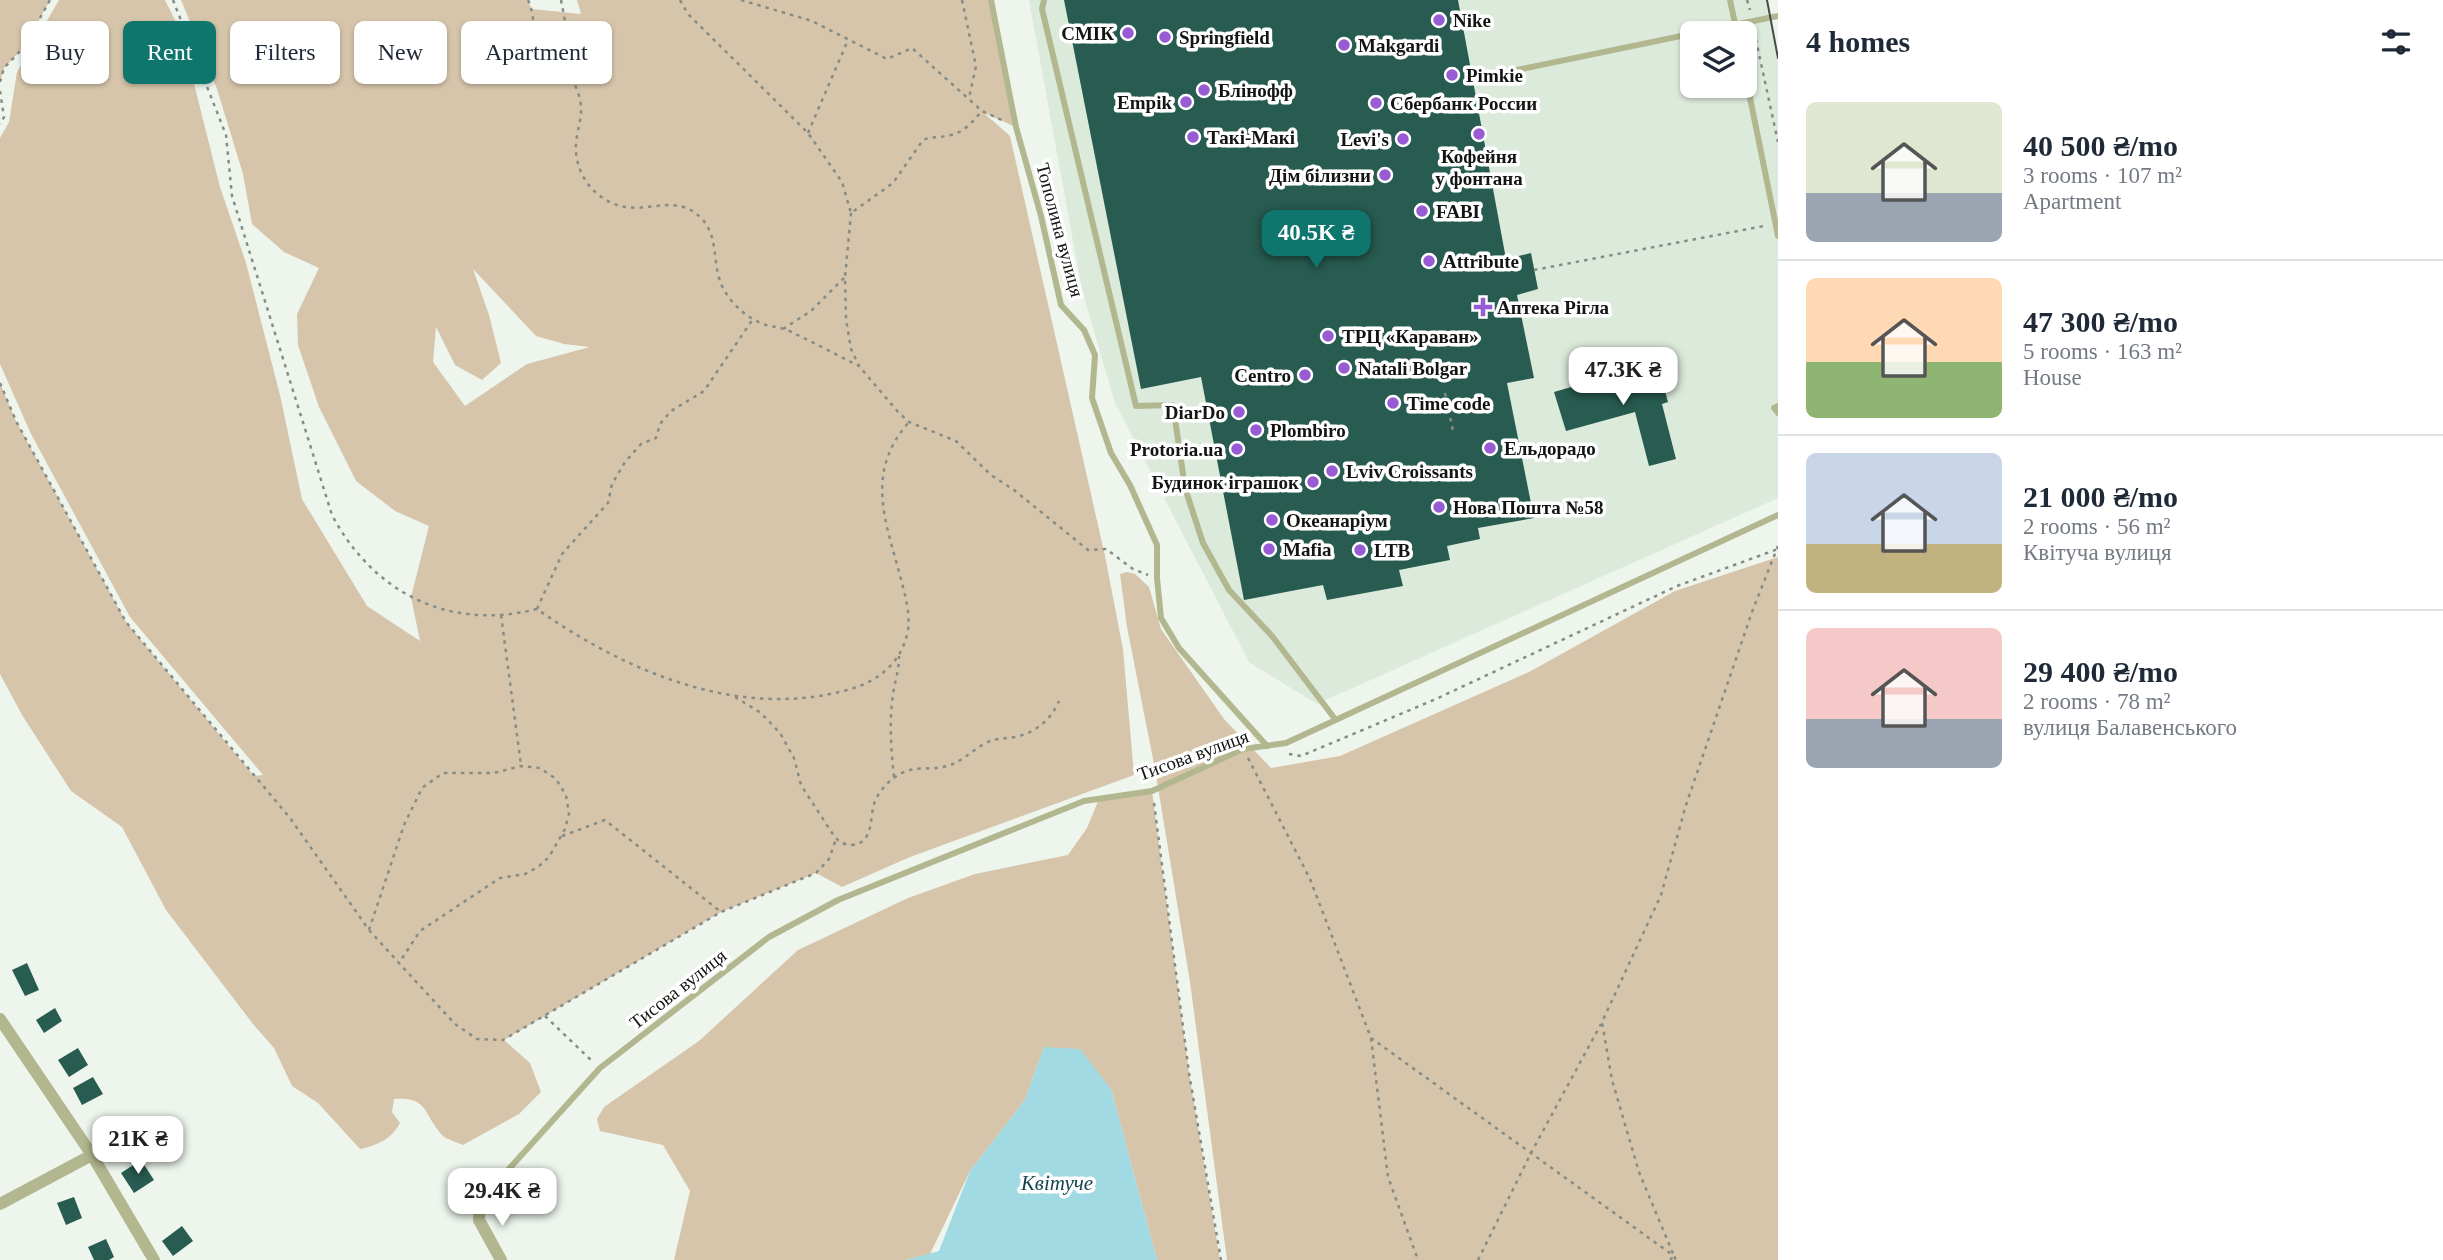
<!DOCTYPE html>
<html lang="en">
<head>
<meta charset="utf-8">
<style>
  body { margin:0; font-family:Georgia,serif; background:#f6f6f7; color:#1f2937; height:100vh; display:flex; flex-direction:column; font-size:26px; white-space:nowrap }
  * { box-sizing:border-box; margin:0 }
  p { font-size:23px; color:#747a83 }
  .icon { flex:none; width:38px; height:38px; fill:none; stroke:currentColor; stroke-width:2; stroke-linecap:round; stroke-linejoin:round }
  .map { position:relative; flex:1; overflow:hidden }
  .drawer { display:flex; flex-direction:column; background:#fff; width:665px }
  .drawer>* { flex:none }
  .banner { position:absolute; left:21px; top:21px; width:665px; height:63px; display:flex; gap:14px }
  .controls { position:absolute; left:1680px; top:21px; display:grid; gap:14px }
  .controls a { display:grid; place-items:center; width:77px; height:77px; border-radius:10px; background:#fff; box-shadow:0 2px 5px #0004; font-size:35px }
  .price { position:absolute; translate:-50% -60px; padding:0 16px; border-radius:14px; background:#fff; color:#222; font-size:23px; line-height:46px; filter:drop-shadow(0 2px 4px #0008) }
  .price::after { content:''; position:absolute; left:50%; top:42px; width:21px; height:16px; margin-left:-10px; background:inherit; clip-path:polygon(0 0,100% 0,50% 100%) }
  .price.active { background:#0f766e; color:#fff }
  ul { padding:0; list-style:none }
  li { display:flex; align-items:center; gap:21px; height:175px; padding:0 28px }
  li+li { border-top:2px solid #e0e1e3 }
  li span { display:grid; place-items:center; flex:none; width:196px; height:140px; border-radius:10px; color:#555 }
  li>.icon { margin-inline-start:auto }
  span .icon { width:84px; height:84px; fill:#fffc; stroke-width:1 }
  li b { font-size:30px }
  h2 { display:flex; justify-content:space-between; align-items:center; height:84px; padding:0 28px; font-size:30px }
  .chip { padding:0 24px; border-radius:10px; background:#fff; box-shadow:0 2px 5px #0004; font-size:24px; line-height:63px }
  .chip.active { background:#0f766e; color:#fff }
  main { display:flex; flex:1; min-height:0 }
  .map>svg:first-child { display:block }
  .built { fill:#dceadc; fill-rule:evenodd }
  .green { fill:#d6c5aa; fill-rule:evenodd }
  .water { fill:#a1dae3 }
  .building { fill:#285c50 }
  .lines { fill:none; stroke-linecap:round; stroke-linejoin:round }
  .path { stroke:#878c86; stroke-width:2.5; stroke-dasharray:3.5 5; stroke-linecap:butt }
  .service { stroke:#b3b78f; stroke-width:6 }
  .minor { stroke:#b3b78f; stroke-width:12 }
  .tram { stroke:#474a46; stroke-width:2 }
  .poi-dot { fill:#975cd3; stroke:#fff; stroke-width:2.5 }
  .labels { text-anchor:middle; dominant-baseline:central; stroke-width:7; stroke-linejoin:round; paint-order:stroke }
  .poi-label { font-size:19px; font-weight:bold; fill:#131512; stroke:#fff; text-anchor:start }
  .street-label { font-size:19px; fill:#131512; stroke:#fff }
  .water-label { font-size:21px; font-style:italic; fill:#12454c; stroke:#fff }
</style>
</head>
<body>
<main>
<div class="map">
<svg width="1778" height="1260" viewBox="0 0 1778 1260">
  <rect width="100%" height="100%" fill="#edf5ed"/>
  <path class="built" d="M1029,0h737l12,60v438l-461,206 -68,-42 -134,-259 -33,-113zM1692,33h53v53h-53z"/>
  <path class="green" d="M0,0h50l-26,47 -20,21 -4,14z
    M59,0h106l16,32 39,155 26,76 34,132 22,104 65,107 53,35 -9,-44 18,-71 -34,-15 -39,-30 -37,-74 -21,-62 -1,-31 22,-46 -35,-16 -32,-28 -9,-50 -26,-85 -36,-89h346l5,9 49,5 -4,-14h414l25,127 -32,-14 26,23 95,420 18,93 11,126 -224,82 -68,30 -26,-14 -95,39 -217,128 26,23 11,29 -22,22 -56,31c-6,-3 -15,-5 -20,-9 -20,-21 -14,-40 -49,-37l-2,13 8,11c-8,16 -24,23 -40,26l-42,-46 -26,-17 -18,-38 -21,-24 -87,-114 -44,-83 -51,-36 -49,-76 -22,-41v-291l16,38 110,201 128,154 9,-1 -133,-158 -99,-183 -31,-70v-226l9,-16 8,-50zM473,269l63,67 28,8 26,3 -63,17 -62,42 -32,-44 3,-35 19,38 27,15 19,-17 -12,-48z
    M1778,557v703h-551l-37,-278 -35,-213 -28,-142 -7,-53 7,-2 8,2 14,13 12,42 63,90 47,49 69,-12 189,-84 146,-81z
    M1152,791l37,282 31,187h-63l-46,-171 -67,-42 -19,53 -55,71 -40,83 -24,6h-232l16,-69 -27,-46 -63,-14 -3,-12 7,-12 95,-66 99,-91 110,-52 67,-24 93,-19 19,-27 12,-29z"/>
  <path class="water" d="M1044,1047l36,2 31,40 46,171h-251l33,-9 31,-80 55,-71z"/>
  <path class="building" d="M1064,0h394l48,259 25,-6 7,36 -21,6 17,83 -27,5 27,135 -56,10 2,11 -33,7 3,14 -51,10 4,16 -76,14 -4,-15 -79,15 -43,-223 -60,12z
    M1657,362l11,40 -6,2 14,55 -27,7 -14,-54 -69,19 -12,-39z
    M27,963l12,27 -14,6 -13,-26z
    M55,1008l7,13 -18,12 -8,-13z
    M78,1048l10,17 -19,12 -11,-17z
    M93,1077l10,17 -21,11 -9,-17z
    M124,1135l11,16 -15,10 -10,-16z
    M141,1160l13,20 -20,13 -13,-20z
    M74,1197l8,21 -16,7 -9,-22z
    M182,1226l11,15 -20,15 -11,-15z
    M106,1239l8,18 -5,3h-15l-6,-13z"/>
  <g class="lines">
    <path class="path" d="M173,0l53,135 6,61 100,319c42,79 118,116 205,94 88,62 201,111 310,81 31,-8 55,-27 61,-60 2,-16 -2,-31 -6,-47 -15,-59 -39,-109 7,-161
      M528,0c7,14 4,32 11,47 3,7 9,10 15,14 13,9 23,23 26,39 3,14 -1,23 -3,36 -5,26 7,51 29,64 34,21 67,-11 95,18 19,19 10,47 22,70 9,17 25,31 43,37 7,2 14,2 21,5 24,11 48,24 72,36
      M561,0l4,21 9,16 3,16 -6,25
      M680,0l8,14 120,119 34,49 9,31 42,-30 30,-43c9,-4 18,-2 28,-5 14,-3 22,-14 31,-24
      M741,0l71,21 75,38 25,-11 70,63 22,10
      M962,0l14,66 -7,32
      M1747,0l3,10
      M1754,31l24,111
      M0,82l4,-14 20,-21 26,-47
      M0,91l4,26 -4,7
      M808,133l40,-93
      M851,213l-6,64 1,42 5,30 8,17 39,46 11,10 47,19 35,34 23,15 74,60 18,-1 27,20 15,6
      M1534,270l230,-44
      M783,329l28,-18 34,-34
      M0,383l16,38 110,201 164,196 79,112 30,33 56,61 22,15 26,1 218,-128 95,-39 13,-14 7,-20
      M1445,393l8,38
      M537,609l25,-55 46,-51 4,-19 13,-22 16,-18 15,-6 4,-14 11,-13 33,-20 49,-72
      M501,615l20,150
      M735,697l26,16 19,20 14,25 7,27 33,51c5,6 10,9 18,9 23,-2 17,-29 23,-44 5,-11 14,-21 25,-27 16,-9 31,-3 47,-8 15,-4 24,-15 37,-22 10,-6 19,-5 31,-7 20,-4 36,-17 44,-36
      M1289,754l12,2 135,-57 241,-113 101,-37
      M1248,758l62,121 61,159 303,218 2,4
      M894,777c-3,-28 -5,-55 -1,-83 2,-13 6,-24 6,-38
      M1154,803l35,270 32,187
      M562,836l43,-16 116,92
      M369,930l35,-105 18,-37 21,-15h51l27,-7 19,2 16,11 10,16 3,19 -4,15 -16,28 -11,10 -13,7 -25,4 -80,53 -21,32
      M545,1016l48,46
      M1371,1038l17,139 30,83
      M1478,1260l53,-107 70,-129
      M1670,1260l4,-4 -35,-84 -27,-92 -10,-58 59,-127 25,-90 66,-193 26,-66"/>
    <path class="service" d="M991,0l25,127 25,89 20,89 23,25 11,25 -3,43 19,55 19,32 27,60v33l4,40 18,30 88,98
      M1044,0l-2,9 94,397 37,-1 12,83 18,55 26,47 43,46 63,83
      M1730,0l7,33
      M1745,73l33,163
      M1483,77l295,-61
      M1778,406l-4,2 4,5
      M480,1201l120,-133 169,-131 69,-37 246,-99 68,-10 91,-42 43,-6 492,-228"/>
    <path class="minor" d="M0,1019l92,136 62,105
      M480,1201l-1,19 22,40
      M0,1204l92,-49"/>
    <path class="tram" d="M1767,0l11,58"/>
  </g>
  <g class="poi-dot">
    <circle cx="1439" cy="20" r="7"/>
    <circle cx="1128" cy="33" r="7"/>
    <circle cx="1165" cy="37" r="7"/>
    <circle cx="1344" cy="45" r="7"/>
    <circle cx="1452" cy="75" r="7"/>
    <circle cx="1204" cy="90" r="7"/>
    <circle cx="1186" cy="102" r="7"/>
    <circle cx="1376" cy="103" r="7"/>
    <circle cx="1479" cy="134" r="7"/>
    <circle cx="1193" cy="137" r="7"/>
    <circle cx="1403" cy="139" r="7"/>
    <circle cx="1385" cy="175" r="7"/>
    <circle cx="1422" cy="211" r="7"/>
    <circle cx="1429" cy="261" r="7"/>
    <path d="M1479.5 296.5h7v7h7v7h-7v7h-7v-7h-7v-7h7z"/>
    <circle cx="1328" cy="336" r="7"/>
    <circle cx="1344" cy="368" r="7"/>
    <circle cx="1305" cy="375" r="7"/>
    <circle cx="1393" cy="403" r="7"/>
    <circle cx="1239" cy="412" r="7"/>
    <circle cx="1256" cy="430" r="7"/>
    <circle cx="1490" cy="448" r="7"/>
    <circle cx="1237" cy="449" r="7"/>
    <circle cx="1332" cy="471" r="7"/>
    <circle cx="1313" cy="482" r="7"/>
    <circle cx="1439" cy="507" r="7"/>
    <circle cx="1272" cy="520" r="7"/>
    <circle cx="1269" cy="549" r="7"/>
    <circle cx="1360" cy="550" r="7"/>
  </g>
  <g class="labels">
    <g class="poi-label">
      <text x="1453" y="20">Nike</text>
      <text x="1114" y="33" text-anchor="end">СМІК</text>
      <text x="1179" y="37">Springfield</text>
      <text x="1358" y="45">Makgardi</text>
      <text x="1466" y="75">Pimkie</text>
      <text x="1218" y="90">Блінофф</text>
      <text x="1172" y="102" text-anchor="end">Empik</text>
      <text x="1390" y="103">Сбербанк России</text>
      <text x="1207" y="137">Такі-Макі</text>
      <text x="1389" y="139" text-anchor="end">Levi's</text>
      <text x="1479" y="156" text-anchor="middle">Кофейня<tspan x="1479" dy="22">у фонтана</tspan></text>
      <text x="1371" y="175" text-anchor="end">Дім білизни</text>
      <text x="1436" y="211">FABI</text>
      <text x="1443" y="261">Attribute</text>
      <text x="1497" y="307">Аптека Рігла</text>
      <text x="1342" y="336">ТРЦ «Караван»</text>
      <text x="1358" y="368">Natali Bolgar</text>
      <text x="1291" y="375" text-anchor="end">Centro</text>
      <text x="1407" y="403">Time code</text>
      <text x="1225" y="412" text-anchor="end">DiarDo</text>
      <text x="1270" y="430">Plombiro</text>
      <text x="1504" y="448">Ельдорадо</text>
      <text x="1223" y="449" text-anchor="end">Protoria.ua</text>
      <text x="1346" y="471">Lviv Croissants</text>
      <text x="1299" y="482" text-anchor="end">Будинок іграшок</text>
      <text x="1453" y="507">Нова Пошта №58</text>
      <text x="1286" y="520">Океанаріум</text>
      <text x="1283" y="549">Mafia</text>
      <text x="1374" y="550">LTB</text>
    </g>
    <g class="street-label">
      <text transform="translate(1060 230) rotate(75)">Тополина вулиця</text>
      <text transform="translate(1193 755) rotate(-20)">Тисова вулиця</text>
      <text transform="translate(678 989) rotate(-38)">Тисова вулиця</text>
    </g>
    <g class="water-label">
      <text x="1057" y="1183">Квітуче</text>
    </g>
  </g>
</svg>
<div class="controls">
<a><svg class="icon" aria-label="layers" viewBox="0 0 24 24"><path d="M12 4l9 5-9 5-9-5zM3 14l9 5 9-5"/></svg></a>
</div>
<b class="price active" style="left:1316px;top:270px">40.5K ₴</b>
<b class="price" style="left:1623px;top:407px">47.3K ₴</b>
<b class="price" style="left:138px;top:1176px">21K ₴</b>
<b class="price" style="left:502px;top:1228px">29.4K ₴</b>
<div class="banner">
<a class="chip">Buy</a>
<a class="chip active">Rent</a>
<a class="chip">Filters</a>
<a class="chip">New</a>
<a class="chip">Apartment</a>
</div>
</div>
<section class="drawer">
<h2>4 homes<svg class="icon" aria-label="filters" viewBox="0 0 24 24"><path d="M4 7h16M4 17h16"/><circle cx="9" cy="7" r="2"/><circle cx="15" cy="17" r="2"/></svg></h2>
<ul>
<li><span style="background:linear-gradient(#dfe7d0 65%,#9aa5b1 0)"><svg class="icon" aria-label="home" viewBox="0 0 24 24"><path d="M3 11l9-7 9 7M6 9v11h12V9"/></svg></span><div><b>40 500 ₴/mo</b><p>3 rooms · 107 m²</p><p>Apartment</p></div></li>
<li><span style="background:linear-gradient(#ffd9b3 60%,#8fb573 0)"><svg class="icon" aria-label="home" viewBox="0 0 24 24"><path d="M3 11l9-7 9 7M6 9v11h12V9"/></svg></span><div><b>47 300 ₴/mo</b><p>5 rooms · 163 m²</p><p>House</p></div></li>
<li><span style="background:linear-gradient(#c9d6e8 65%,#c2b280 0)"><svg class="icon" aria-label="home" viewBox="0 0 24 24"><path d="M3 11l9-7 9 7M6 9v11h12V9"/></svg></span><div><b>21 000 ₴/mo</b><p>2 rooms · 56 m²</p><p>Квітуча вулиця</p></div></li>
<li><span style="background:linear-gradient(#f6c9c9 65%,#9aa5b1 0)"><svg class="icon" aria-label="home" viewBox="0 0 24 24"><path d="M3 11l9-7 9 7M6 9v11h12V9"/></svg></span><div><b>29 400 ₴/mo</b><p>2 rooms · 78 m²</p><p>вулиця Балавенського</p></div></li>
</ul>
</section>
</main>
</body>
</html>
